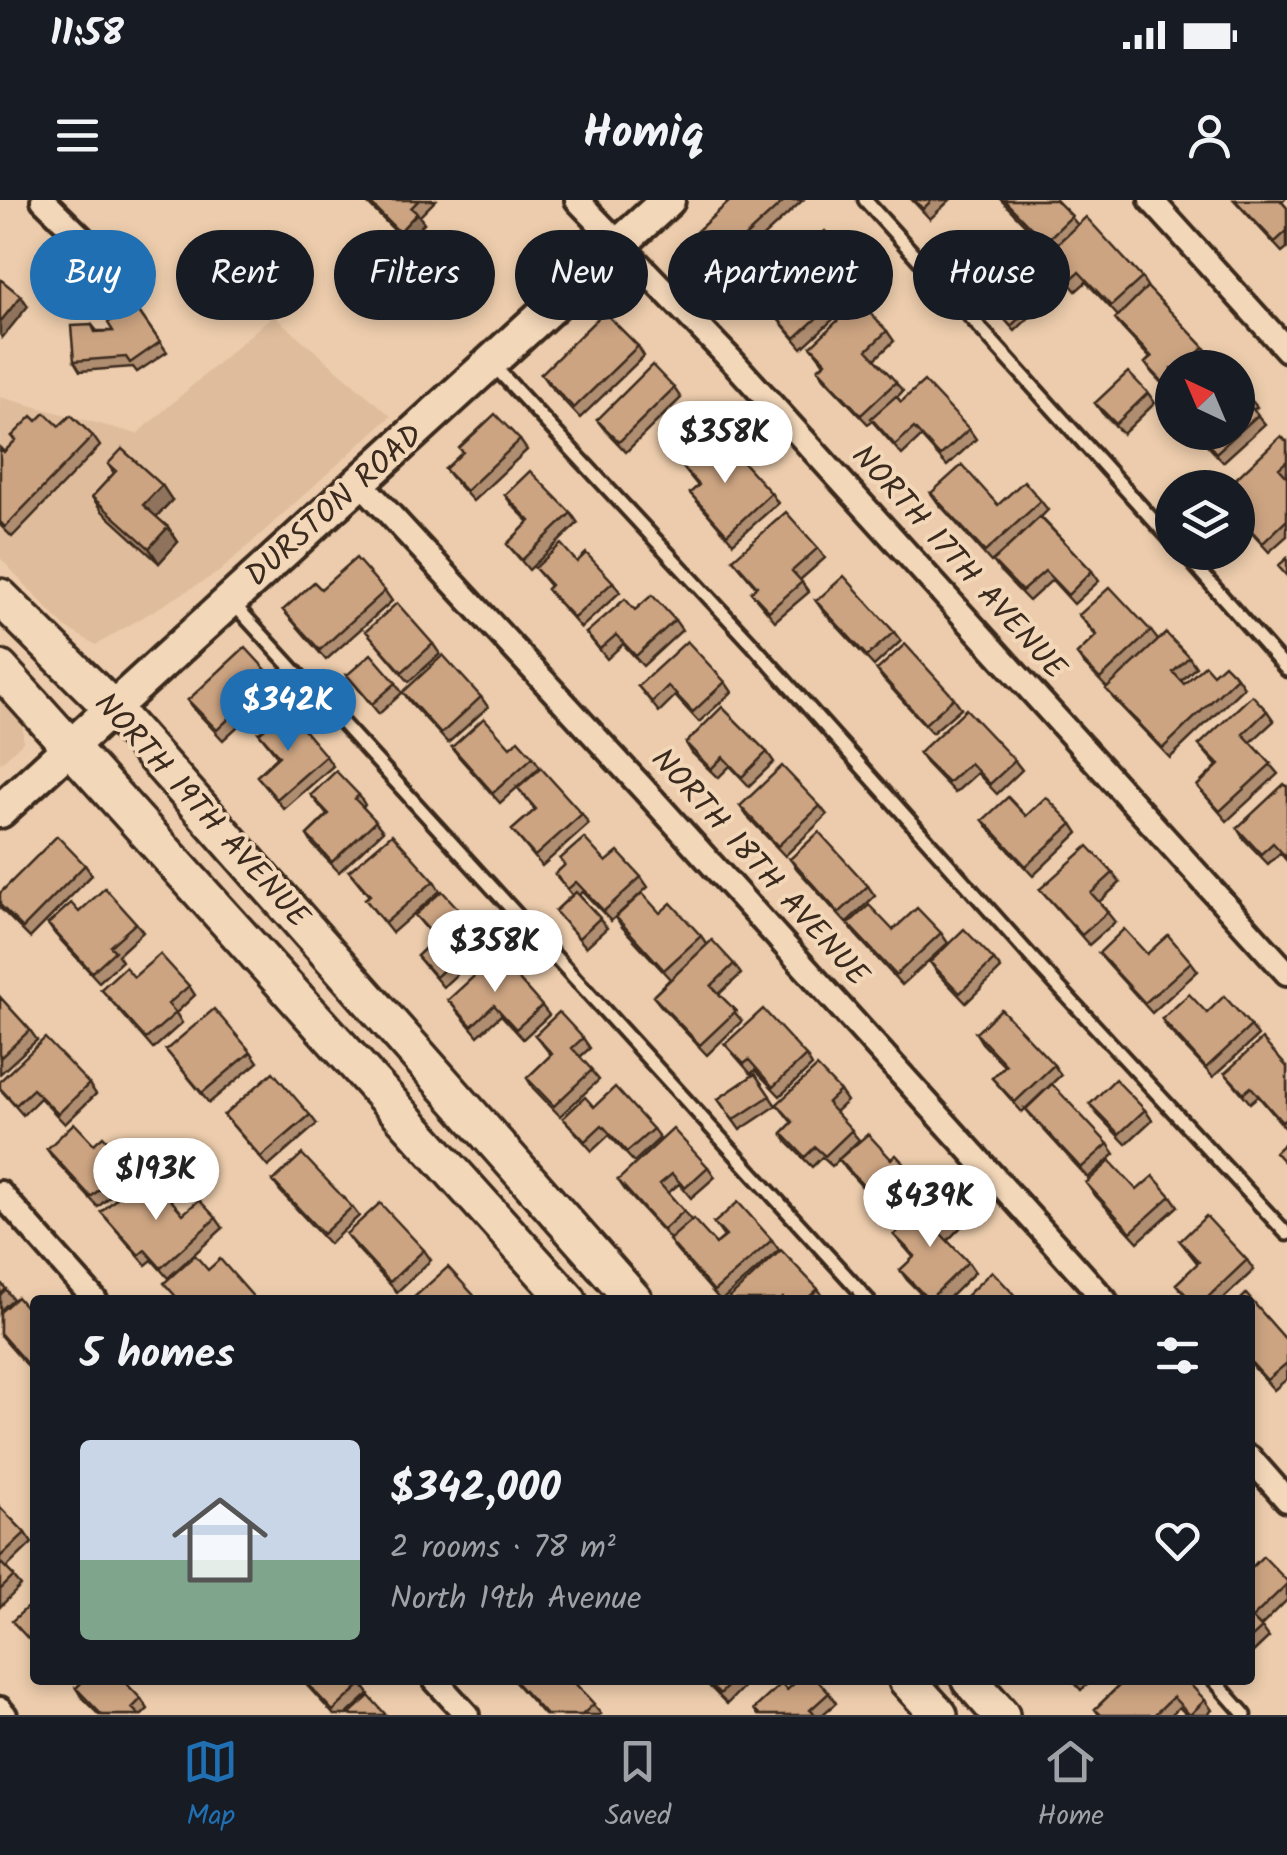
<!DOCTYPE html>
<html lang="en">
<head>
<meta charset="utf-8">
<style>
  body { margin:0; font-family:Kalam,sans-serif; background:#242831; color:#f1f3f6; height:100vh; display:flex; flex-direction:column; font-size:38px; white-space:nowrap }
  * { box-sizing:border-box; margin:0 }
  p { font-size:32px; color:#9ea1a6 }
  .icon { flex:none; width:55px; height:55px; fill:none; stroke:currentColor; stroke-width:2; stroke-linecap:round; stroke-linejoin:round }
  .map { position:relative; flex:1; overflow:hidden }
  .panel { position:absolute; left:30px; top:1095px; width:1225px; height:390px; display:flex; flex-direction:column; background:#171b24; border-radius:10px; box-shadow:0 5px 15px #0003 }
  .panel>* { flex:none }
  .top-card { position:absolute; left:30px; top:30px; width:1228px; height:90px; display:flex; gap:20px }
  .needle { width:65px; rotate:316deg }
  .fabs { position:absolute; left:1155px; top:150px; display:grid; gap:20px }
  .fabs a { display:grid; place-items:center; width:100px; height:100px; border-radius:50%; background:#171b24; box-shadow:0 5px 15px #0003; font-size:50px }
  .price { position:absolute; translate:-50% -85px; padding:0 22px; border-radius:35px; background:#fff; color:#222; font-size:32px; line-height:65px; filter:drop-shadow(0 2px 5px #0008) }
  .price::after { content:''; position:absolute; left:50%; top:60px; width:30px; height:22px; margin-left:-15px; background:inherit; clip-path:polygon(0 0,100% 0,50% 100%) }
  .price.current { background:#1f6fb2; color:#fff }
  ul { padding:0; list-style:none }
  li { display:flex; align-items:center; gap:30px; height:250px; padding:0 50px }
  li+li { border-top:2px solid #363941 }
  li span { display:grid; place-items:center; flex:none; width:280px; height:200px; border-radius:10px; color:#555 }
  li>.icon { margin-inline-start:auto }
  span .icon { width:120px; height:120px; fill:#fffc; stroke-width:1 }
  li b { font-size:42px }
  h2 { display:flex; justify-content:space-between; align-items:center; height:120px; padding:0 50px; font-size:42px }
  .pill { padding:0 35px; border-radius:45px; background:#171b24; box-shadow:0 5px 15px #0003; font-size:35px; line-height:90px }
  .pill.current { background:#1f6fb2; color:#fff }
  .status { display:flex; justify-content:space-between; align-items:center; height:70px; padding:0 50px; background:#171b24; direction:ltr }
  .status svg { height:28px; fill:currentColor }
  header { display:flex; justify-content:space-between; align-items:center; height:130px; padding:0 50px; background:#171b24; font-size:45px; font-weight:800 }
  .tab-bar { display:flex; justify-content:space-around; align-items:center; height:140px; border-top:2px solid #363941; background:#171b24; font-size:28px; color:#9ea1a6 }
  .tab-bar a { display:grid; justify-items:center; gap:5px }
  .tab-bar .current { color:#1f6fb2 }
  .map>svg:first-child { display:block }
  .built { fill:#dfbd9c }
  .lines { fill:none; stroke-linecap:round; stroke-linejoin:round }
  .service-casing { stroke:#3b2a1e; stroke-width:19 }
  .minor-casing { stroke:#3b2a1e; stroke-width:30 }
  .secondary-casing { stroke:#3b2a1e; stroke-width:40 }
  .primary-casing { stroke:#3b2a1e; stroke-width:42 }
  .service { stroke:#f3d7b9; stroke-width:11 }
  .minor { stroke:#f3d7b9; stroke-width:22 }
  .secondary { stroke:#f3d7b9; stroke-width:32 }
  .primary { stroke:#f3d7b9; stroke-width:35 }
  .wall { fill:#af8d70; stroke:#3b2a1e; stroke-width:2.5 }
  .shaded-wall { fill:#8f735b; stroke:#3b2a1e; stroke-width:2.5 }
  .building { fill:#cca482; stroke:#3b2a1e; stroke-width:2.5 }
  .labels { text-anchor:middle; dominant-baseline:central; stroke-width:8; stroke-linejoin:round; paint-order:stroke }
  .street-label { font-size:32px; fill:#3b2a1e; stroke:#f3d7b9 }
</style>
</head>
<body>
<div class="status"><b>11:58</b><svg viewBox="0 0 49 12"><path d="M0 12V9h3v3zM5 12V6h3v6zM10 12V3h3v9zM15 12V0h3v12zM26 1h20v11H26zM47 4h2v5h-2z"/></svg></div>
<header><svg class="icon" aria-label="menu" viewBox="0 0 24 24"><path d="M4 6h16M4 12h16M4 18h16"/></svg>Homiq<svg class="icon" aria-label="person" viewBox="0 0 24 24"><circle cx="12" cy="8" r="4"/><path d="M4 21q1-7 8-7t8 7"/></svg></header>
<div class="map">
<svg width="1287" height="1515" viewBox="0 0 1287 1515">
  <rect width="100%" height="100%" fill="#ecccac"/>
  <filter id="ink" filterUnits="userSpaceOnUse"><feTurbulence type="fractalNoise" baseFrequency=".01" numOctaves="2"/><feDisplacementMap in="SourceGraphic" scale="20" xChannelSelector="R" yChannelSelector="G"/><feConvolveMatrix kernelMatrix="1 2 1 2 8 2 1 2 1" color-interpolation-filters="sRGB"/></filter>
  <g filter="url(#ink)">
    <path class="built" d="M273,115l118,101 -172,156 -123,73 -31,-18 -65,-69v-161l137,37z
      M0,487l23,39v16l-23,22z"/>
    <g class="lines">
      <defs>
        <path id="service" d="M865,0l307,341
          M494,166l258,278 289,324 246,266
          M1183,352l104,118
          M231,401l637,699
          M1214,1480l31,35"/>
        <path id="minor" d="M43,0l46,45
          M577,0l158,164 552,609
          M1151,0l136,150
          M361,283l288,312 456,505
          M0,993l95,107
          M1250,1258l37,42
          M435,1480l32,35
          M0,1509l5,6"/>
        <path id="secondary" d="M0,611l668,-611"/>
        <path id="primary" d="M0,397l111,110 523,593
          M0,469l568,631
          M907,1480l32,35
          M970,1480l31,35"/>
      </defs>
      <use href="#service" class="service-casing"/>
      <use href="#minor" class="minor-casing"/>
      <use href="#secondary" class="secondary-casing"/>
      <use href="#primary" class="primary-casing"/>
      <use href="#service" class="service"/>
      <use href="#minor" class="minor"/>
      <use href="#secondary" class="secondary"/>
      <use href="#primary" class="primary"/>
    </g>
    <path class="wall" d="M364,0h72l-17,17 5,6 -18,19z
      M731,0h72l-74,68 -32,-37z
      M912,0h38l-20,19z
      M1001,0h55l22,25 64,53 6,10 56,59 7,10 -11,11h-28v26l-20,-21 -7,-10 5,-5 -28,-30 -7,-9 3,-3 -32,-34 -10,9 -31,-36 5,-4z
      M1234,0h50l-2,2 5,6v40l-5,4z
      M806,48h34l7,10 -19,17 23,28 -49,45 -29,-35 17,-16 -24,-29z
      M130,99l37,53 -30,20 -4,-5 -53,4 -6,-10 18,-36 5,6h16l1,-13z
      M1034,104l4,5 -23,22 -17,-19z
      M887,131l7,10 -19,18 28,32 -6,6 4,5 68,27 7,10 -29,27 -26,-29 -19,18 -30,-34 -4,3 -43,-45 -7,-10 6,-6 -13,-17z
      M638,146l6,10 -64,62 -32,-34 -7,-10z
      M1238,184l19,23 -4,3 12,14 -42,38 -28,-30h43z
      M674,188l7,10 -55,54 -22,-23 -7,-9z
      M1148,193l7,10 -32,31 -21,-21 -7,-10z
      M37,221l56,15 7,10 -88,91 -12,-12v-77l4,4 12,-11 -4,-5z
      M520,240l7,10 -54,51 -21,-23 -7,-9z
      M1287,242v94l-18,16 -31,-34v-30z
      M723,260l48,33 7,10 -45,40 -43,-50 8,-7 -17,-21z
      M108,264l64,36 -16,17 12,10 10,15 -19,21 -57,-52 -10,-14 22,-24z
      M931,293l67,12 43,-4 7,9 -7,7 51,54 7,10 -25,23 -22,-24 -23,21 -29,-30 -7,-10 22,-20 -24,21 -53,-59z
      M505,295l66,18 7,10 -49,47 -22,-26 22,-22 -17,-17z
      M818,348l7,10 -25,22 9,12 -34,29 -24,-29 5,-5 -23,-28z
      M577,362l36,20 7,10 -39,36 -27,-30 -7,-9 3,-3 -15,-18z
      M385,391l7,10 -66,59 -43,-50z
      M816,401l78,31 7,9 -27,25 -51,-55z
      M635,410l40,10 7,10 -39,36 -20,-22 -16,15 -21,-26z
      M1079,415l72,16 7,9 31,17 7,10 -15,14 3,3 29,-10 24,3 7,10 -74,71 -57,-60 -6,-10 -23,-24 -7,-10 19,-18z
      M366,431l67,13 7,10 -31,28z
      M877,470l77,28 7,10 -29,25 -49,-54z
      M268,472l7,10 -18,17 4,6 -38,35 -28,-30 -7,-10z
      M347,475l49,8 6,10 -23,21z
      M725,482l7,10 -33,30 -24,-26 -16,16 -21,-26z
      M403,492l78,5 7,10 -40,36 -38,-41z
      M1267,511l7,10 -23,21 27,32 -51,47 -30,-35 20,-20 -18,-21z
      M259,533l67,23 7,10 -49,43 -27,-33 21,-19z
      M686,543l81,9 7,10 -25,24 -19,-20 -12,12 -26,-25z
      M452,547h58l23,10 7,10 -40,36 -41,-46z
      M919,553l96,8 7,9 -25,24 -20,-21 -22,20 -29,-30z
      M1287,587v74l-7,-8 -12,11 -25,-26 -6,-10z
      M518,588l64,26 7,10 -47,42 -30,-36 23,-20z
      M311,595h48l6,10 -2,2 20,24 -44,41 -26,-27 -6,-10 20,-20z
      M740,606h80l7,9 -42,41 -38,-40z
      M1026,616l46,8 6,9 -45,43 -43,-46 -7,-10z
      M560,659l46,3 35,15 7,10 -37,34 -28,-29 -4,3 28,33 -21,19 -31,-36 17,-16 -17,-21 10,-9z
      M790,659l78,27 7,10 -29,27 -49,-54z
      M85,665l7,10 -62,63 -30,-30v-15z
      M349,671l85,10 6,10 -48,42 -27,-34 4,-3z
      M1113,673l7,10 -21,19 16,20 -26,23 -49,-56z
      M79,712l57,11 7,9 -25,23 4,6 -23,21 -44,-48 -7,-10z
      M660,713l41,23 6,8 27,20 7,10 -22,20 23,27 -35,34 -47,-50 -7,-9 17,-17 -48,-52 -6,-10z
      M415,715l67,20 7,10 -46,42 -26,-31 18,-17z
      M848,724l45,6 48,3 7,10 -46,42 -47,-51z
      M1099,753l92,9 7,9 -46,42 -46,-51z
      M994,760l7,9 -35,34 -29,-31 -7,-10z
      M134,777l55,9 6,9 -19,18 6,10 -29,26 -52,-60z
      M0,797l30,33 7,10 -37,34z
      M448,800l94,6 7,9 -26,24 -22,-24 -23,21z
      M1207,813l44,13 7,10 -45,41 -45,-48 -6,-10z
      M976,833l78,32 7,10 -39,37 -30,-34 12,-12 -22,-23z
      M535,835l48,3 7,10 -10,9 19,23 -39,36 -27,-28 -6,-10 24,-23z
      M725,844l81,12 6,10 -32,30 -25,-26 -4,4z
      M166,850l85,2 7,10 -49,41z
      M1287,867v63l-29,-34 -8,7 -25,-30z
      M755,874l21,32 -36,24 -22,-31z
      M0,881l89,3 7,10 -31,30 -25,-26 -17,17 -23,-26z
      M840,891l7,10 -12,11 24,28 -27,26 -10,-9 -10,10 -24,-24 -6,-10 10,-10 -15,-19z
      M1090,904l55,6 7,10 -26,24 -29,-30z
      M594,907l59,22 7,9 -26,24 -25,-27 -17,16 -29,-33z
      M1026,909l82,35 7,10 -27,24 -55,-60z
      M224,915h86l7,9 -49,43z
      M94,944l19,3 7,10 -10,9 14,18 -26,23 -45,-49 -6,-9z
      M839,959h52l31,25 7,9 -33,31 -50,-55z
      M708,967l7,10 -24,21 -12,-14 -11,9 23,27 25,24 8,-7 -10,-14 58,17 7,10 -57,50h-2l-44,-50 -6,-11 -45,-49 -7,-10z
      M273,981l79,26 7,9 -30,28 -49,-53z
      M1086,983l85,13 7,10 -40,36 -45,-49z
      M153,1000l30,14 33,4 7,10 -55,50 -16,-18 -6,5 -45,-53z
      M953,1018l7,10 -13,13 21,21 7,10 -28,28h-20l-20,-20 -7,-10 14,-12 -20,-23z
      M346,1034l78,16 7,10 -34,32 -44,-48z
      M1180,1041l67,19 7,10 -32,30h-33l-13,-16 22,-20z
      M0,1082l13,17 -13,12z
      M818,1089l7,10 -1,1h-97z
      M1250,1100l37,41v38l-13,11 -24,-27z
      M0,1112l35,6v57l-35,-40z
      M0,1307l25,26 7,10 -26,25 15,18 -21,21z
      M1250,1369l37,12v19l-26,26 8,11 -19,18z
      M302,1480h57l10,14 -23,21h-12z
      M513,1480h59l29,34 -2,1h-55z
      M703,1480h47l-23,24z
      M1072,1480h21l-12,10z
      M1125,1480l80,20 7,10 -5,5h-20l-8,-8 -8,8h-72l-4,-6z
      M76,1488l65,11 7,10 -6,6h-43l-17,-17z
      M787,1490l42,3 7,10 -14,12h-64l-4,-6z"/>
    <path class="shaded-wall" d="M417,13l7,10 -18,19 -7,-10z
      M21,96l7,10 -26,32 -2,-4v-12z
      M162,285l10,15 -19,20 -10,-15z
      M168,327l10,15 -19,21 -10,-15z"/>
    <path class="building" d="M367,0h52l-8,8 6,5 -18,19z
      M731,0h54l-63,58 -25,-27z
      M914,0h18l-9,9z
      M1004,0h52l16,16 -27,26z
      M1235,0h45l7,8v23l-12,11z
      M1086,17l56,61 -31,28 -32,-34 -10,9 -24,-26z
      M825,31l15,17 -20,18 24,27 -49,45 -22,-25 18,-17 -25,-28 32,-29 8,9z
      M0,79l21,17 -21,26z
      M1147,87l57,60 -21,21h-11v9l-7,7 -20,-21 7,-6 -37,-38z
      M1021,90l13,14 -23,22 -13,-14z
      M130,99l30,43 -30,21 -4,-6 -52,4 -3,-35 21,-1 3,7 18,-1 -5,-8 6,-5 -4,-6z
      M858,101l29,30 -20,19 29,32 -35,33 -43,-46 8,-7 -15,-16z
      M604,112l34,34 -64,62 -33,-34z
      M652,165l22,23 -55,54 -22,-22z
      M1128,172l20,21 -32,31 -21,-21z
      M924,181l45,48 -29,27 -26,-28 -19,17 -24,-27 25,-22 5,6z
      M1238,184l12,13 -5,4 13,14 -42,38 -18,-21h40z
      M45,213l14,13 12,-11 22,21 -88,91 -5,-5v-74l4,4 12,-12 -4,-4 20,-20 5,5z
      M495,214l25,26 -54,51 -21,-22 18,-17 -4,-4z
      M1281,236l6,6v19l-8,7 8,9v43l-24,23 -25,-27v-28h-12z
      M706,242l17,18 10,-9 38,42 -44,41 -37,-41 9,-8 -18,-20z
      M122,249l40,36 -19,20 25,22 -19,21 -57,-51 24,-26 -8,-7z
      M962,265l36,40 26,-24 17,20 -56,51 -54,-59z
      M530,271l41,42 -49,47 -15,-16 23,-23 -25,-26z
      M786,312l32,36 -26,23 10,11 -33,29 -18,-19 6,-6 -24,-27z
      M1040,317l52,54 -24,24 -23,-24 -23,20 -29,-30z
      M561,344l16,18 9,-9 27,29 -39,36 -27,-29 4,-4 -16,-17z
      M356,358l29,33 -65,59 -37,-40 31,-28 7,7z
      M1287,358v18l-9,-10z
      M844,376l50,56 -27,24 -51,-55z
      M1110,387l41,44 -51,48 -23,-25 20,-19 -18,-20z
      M652,395l23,25 -39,36 -20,-21 -16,14 -14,-16 39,-34 10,11z
      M397,403l36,41 -31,28 -36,-41z
      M1166,433l23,24 -16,15 11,12 21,-19 8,9 11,-10 13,13 -74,71 -57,-59z
      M687,441l38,41 -32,30 -25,-26 -16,16 -14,-16z
      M905,444l49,54 -29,26 -48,-54z
      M245,447l23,25 -19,18 5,5 -37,35 -29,-30z
      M371,454l25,29 -24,21 -25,-29z
      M443,455l38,42 -40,37 -38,-42z
      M1252,495l15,16 -24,23 28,30 -51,47 -23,-25 22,-21 -20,-20z
      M722,507l45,45 -25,25 -19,-20 -12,12 -25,-26z
      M966,509l49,52 -25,23 -20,-21 -22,20 -29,-30z
      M287,510l39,46 -49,43 -20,-23 22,-20 -20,-23z
      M484,518l26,29 8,-7 15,17 -40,36 -41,-46z
      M782,566l38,40 -42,40 -38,-40z
      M541,568l41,46 -47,42 -23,-26 24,-21 -18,-21z
      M336,571l23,24 -4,4 21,22 -44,41 -25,-27 22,-21 -18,-19z
      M1284,584l3,3v71l-14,-15 -12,11 -24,-26z
      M1008,597l18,19 20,-19 26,27 -46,42 -43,-46z
      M819,632l49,54 -29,27 -49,-54z
      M392,634l42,47 -49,42 -20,-24 5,-4 -21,-24z
      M57,636l28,29 -62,63 -23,-23v-12z
      M584,638l22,24 12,-10 23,25 -37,34 -28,-29 -8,7 -13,-15 10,-9 -5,-6z
      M1088,646l25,27 -22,20 17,19 -26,23 -42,-46z
      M105,688l31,35 -26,23 5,5 -23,21 -44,-48 23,-21 8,9z
      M442,691l40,44 -46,42 -19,-21 19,-18 -21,-23z
      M576,692l24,26 -21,20 -24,-27z
      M642,693l18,20 11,-10 30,33 -37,34 -48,-53z
      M869,705l24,25 24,-22 24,25 -45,42 -48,-51z
      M964,729l30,31 -34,33 -30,-31z
      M1124,729l23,25 21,-19 23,27 -46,41 -46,-50z
      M712,740l22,24 -23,22 25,25 -36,34 -47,-49z
      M160,754l29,32 -21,18 8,9 -30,26 -45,-50 24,-22 9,10z
      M497,755l45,51 -26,23 -22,-24 -22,21 -24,-26z
      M1189,794l18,19 17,-17 27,30 -45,42 -44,-49z
      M0,797l30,33 -30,28z
      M214,809l37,43 -49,41 -36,-43z
      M763,809l43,47 -33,31 -24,-27 -5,4 -19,-20z
      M1001,809l53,56 -39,37 -23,-24 14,-13 -30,-32z
      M559,812l24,26 -11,10 20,22 -38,36 -27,-28 25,-24 -17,-19z
      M45,838l44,46 -31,30 -25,-25 -17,16 -16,-17v-7z
      M1262,839l25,28v51l-5,4 -31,-35 -7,6 -19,-20z
      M817,867l23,24 -13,12 25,27 -27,26 -10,-9 -10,10 -23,-24 11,-11 -16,-18z
      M273,872l37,43 -49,42 -37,-42z
      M755,874l15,22 -37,24 -15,-21z
      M1115,879l30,31 -26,24 -29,-30z
      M1052,884l56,60 -27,24 -55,-59z
      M615,887l38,42 -26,23 -25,-27 -17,16 -22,-23 22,-21 9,10z
      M74,923l20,21 9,-8 10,11 -11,11 15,16 -26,23 -44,-48z
      M673,929l35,38 -23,21 -13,-14 -12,10 24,27 -21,19 -45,-50z
      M868,934l23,25 5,-4 26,29 -33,30 -50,-55z
      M1287,941v24l-12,-13z
      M302,954l50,53 -29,27 -50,-53z
      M1110,961l27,29 16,-14 18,20 -40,36 -45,-49z
      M136,981l17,19 10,-9 20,23 16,-14 17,18 -55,50 -16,-18 -6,5 -38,-43z
      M933,997l20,21 -14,14 29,30 -39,38 -29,-30 15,-14 -21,-21z
      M738,1002l34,38 -58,51 -45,-51 24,-21 23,25 10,-8 -12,-13z
      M380,1003l44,47 -34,32 -44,-48z
      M1206,1016l41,44 -42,40h-14l-15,-16 23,-22 -19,-21z
      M781,1050l37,39 -12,11h-21l-2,-2 -2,2h-54z
      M195,1055l13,15 12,-11 36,41h-77l-15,-17z
      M448,1067l30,33h-67z
      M992,1071l27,29h-57z
      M0,1082l6,7 -6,6z
      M1246,1094l41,47v22l-20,17 -17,-19v-61h-10z
      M17,1097l18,21v55l-35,-40v-21z
      M0,1307l25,26 -25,24z
      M1263,1356l24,25v3l-35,34 10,10 -12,11v-70z
      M0,1362l14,14 -14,14z
      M35,1400v46l-23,-25z
      M84,1480h39l18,19 -9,9 7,7h-37l-26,-27z
      M304,1480h55l3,4 -29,27z
      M514,1480h58l22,24 -12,11h-36z
      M706,1480h28l-14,14z
      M798,1480h19l12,13 -19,17 6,5h-56l-6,-6 27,-25 6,6z
      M1125,1480h61l19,20 -15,15 -17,-18 -19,18h-53l-6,-6z
      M369,1496l17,19h-38z"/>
  </g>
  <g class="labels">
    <g class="street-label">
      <text transform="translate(335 306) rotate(-42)">DURSTON ROAD</text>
      <text transform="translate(958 363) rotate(48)">NORTH 17TH AVENUE</text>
      <text transform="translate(201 611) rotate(48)">NORTH 19TH AVENUE</text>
      <text transform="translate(759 668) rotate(48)">NORTH 18TH AVENUE</text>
    </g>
  </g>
</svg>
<div class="fabs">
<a><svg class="needle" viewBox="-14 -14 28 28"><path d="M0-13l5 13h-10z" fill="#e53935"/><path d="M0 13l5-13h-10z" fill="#9ea1a6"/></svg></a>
<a><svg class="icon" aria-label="layers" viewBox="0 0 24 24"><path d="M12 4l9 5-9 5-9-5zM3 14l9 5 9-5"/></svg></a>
</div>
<b class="price" style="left:725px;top:286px">$358K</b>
<b class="price current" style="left:288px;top:554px">$342K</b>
<b class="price" style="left:495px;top:795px">$358K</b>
<b class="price" style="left:156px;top:1023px">$193K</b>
<b class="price" style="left:930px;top:1050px">$439K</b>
<div class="top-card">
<a class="pill current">Buy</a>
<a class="pill">Rent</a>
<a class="pill">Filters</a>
<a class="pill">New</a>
<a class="pill">Apartment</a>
<a class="pill">House</a>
</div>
<section class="panel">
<h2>5 homes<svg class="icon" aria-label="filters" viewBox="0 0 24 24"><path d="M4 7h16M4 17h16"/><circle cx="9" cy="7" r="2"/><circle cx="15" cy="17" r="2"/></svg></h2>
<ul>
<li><span style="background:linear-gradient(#c9d6e8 60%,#7fa58c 0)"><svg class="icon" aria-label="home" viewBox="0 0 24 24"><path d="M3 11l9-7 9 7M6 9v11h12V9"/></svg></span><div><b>$342,000</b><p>2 rooms · 78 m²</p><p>North 19th Avenue</p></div><svg class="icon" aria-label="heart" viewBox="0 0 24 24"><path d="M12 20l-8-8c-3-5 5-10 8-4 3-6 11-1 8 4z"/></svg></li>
</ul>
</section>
</div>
<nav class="tab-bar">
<a class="current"><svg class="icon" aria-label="map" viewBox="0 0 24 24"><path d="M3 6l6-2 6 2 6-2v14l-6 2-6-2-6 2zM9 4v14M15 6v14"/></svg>Map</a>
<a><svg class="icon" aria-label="saved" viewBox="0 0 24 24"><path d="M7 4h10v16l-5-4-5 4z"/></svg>Saved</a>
<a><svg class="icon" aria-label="home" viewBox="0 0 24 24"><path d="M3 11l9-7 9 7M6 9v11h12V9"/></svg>Home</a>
</nav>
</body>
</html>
